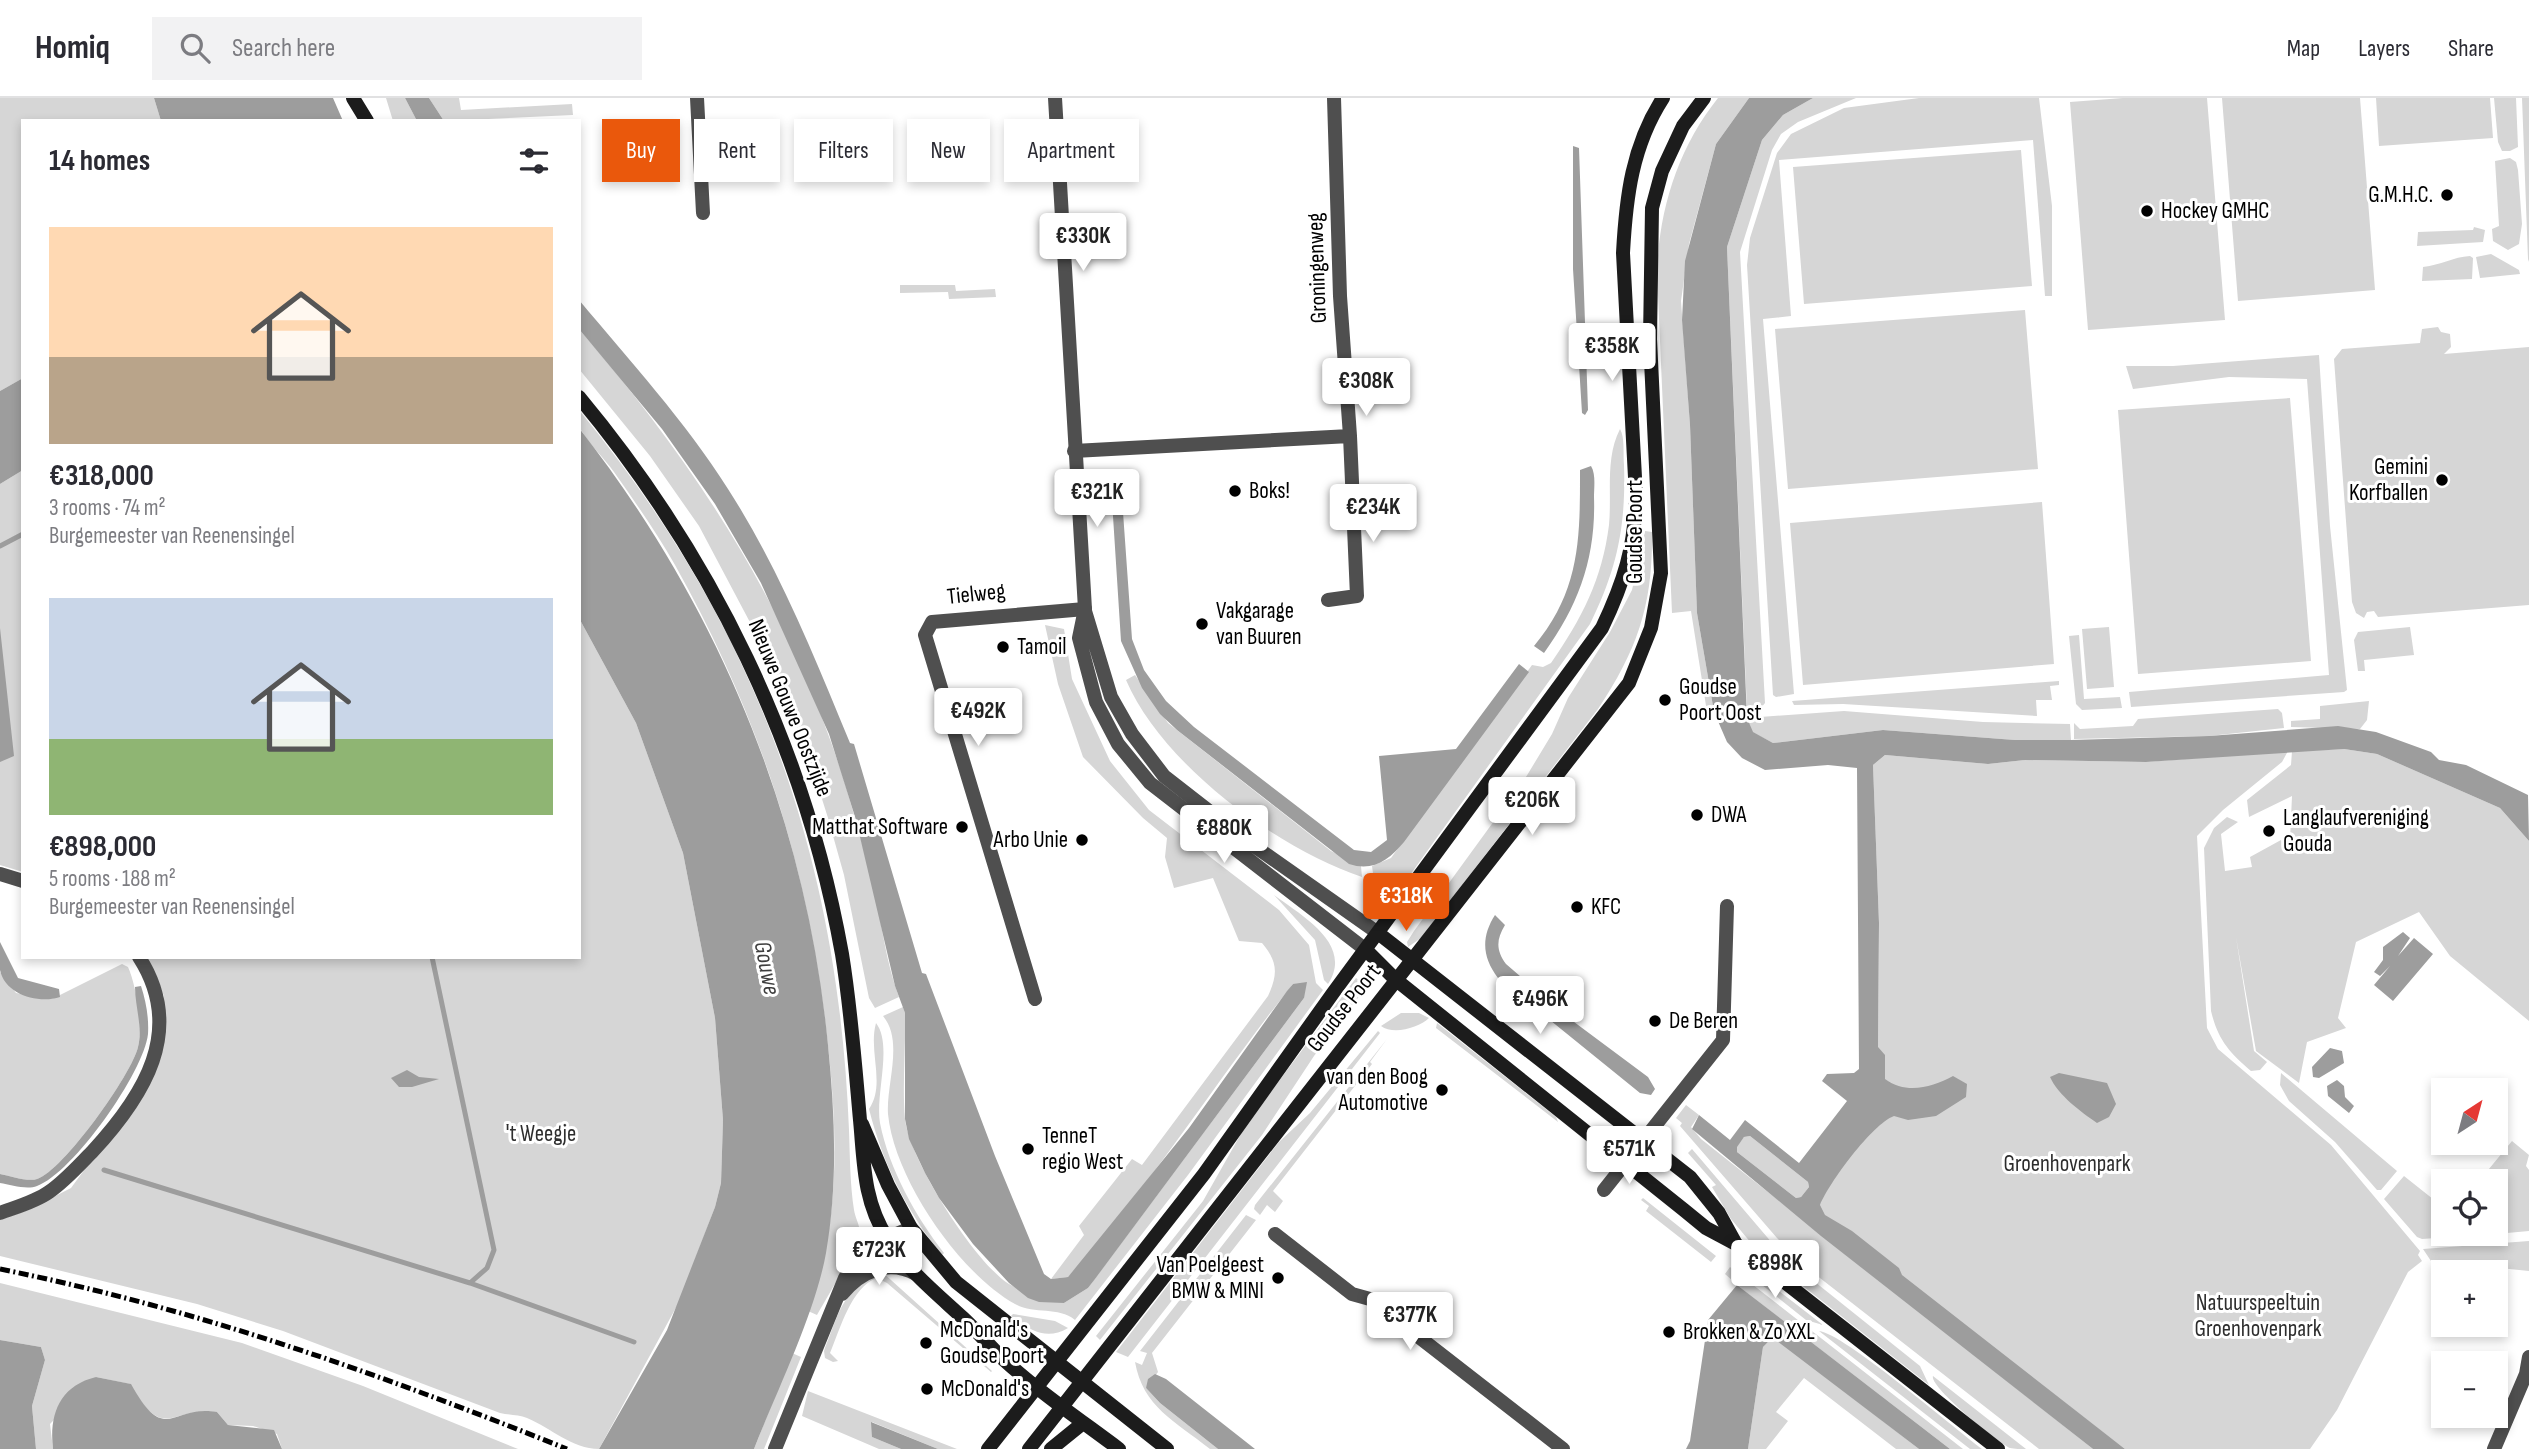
<!DOCTYPE html>
<html lang="en">
<head>
<meta charset="utf-8">
<style>
  body { margin:0; font-family:"Sofia Sans Condensed",sans-serif; background:#f2f2f3; color:#2b2b33; height:100vh; display:flex; flex-direction:column; font-size:26px; white-space:nowrap }
  * { box-sizing:border-box; margin:0 }
  p { font-size:23px; color:#7c7c81 }
  .icon { flex:none; width:38px; height:38px; fill:none; stroke:currentColor; stroke-width:2; stroke-linecap:round; stroke-linejoin:round }
  .map { position:relative; flex:1; overflow:hidden }
  .drawer { position:absolute; left:21px; top:21px; width:560px; height:840px; display:flex; flex-direction:column; background:#fff; border-radius:0px; box-shadow:0 4px 10px #0003 }
  .drawer>* { flex:none }
  .banner { position:absolute; left:602px; top:21px; width:665px; height:63px; display:flex; gap:14px }
  .needle { width:46px; rotate:36deg }
  .tools { position:absolute; left:2431px; top:980px; display:grid; gap:14px }
  .tools a { display:grid; place-items:center; width:77px; height:77px; border-radius:0px; background:#fff; box-shadow:0 4px 10px #0003; font-size:35px }
  .price { position:absolute; translate:-50% -60px; padding:0 16px; border-radius:7px; background:#fff; color:#222; font-size:23px; line-height:46px; filter:drop-shadow(0 2px 4px #0008) }
  .price::after { content:''; position:absolute; left:50%; top:42px; width:21px; height:16px; margin-left:-10px; background:inherit; clip-path:polygon(0 0,100% 0,50% 100%) }
  .price.active { background:#ea580c; color:#fff }
  ul { padding:0; list-style:none }
  li { display:grid; align-content:center; gap:14px; height:371px; padding:0 28px }
  li span { display:grid; place-items:center; height:217px; border-radius:0px; color:#555 }
  li>.icon { margin-inline-start:auto }
  span .icon { width:126px; height:126px; fill:#fffc; stroke-width:1 }
  li b { font-size:30px }
  h2 { display:flex; justify-content:space-between; align-items:center; height:84px; padding:0 28px; font-size:30px }
  .pill { padding:0 24px; border-radius:0px; background:#fff; box-shadow:0 4px 10px #0003; font-size:24px; line-height:63px }
  .pill.active { background:#ea580c; color:#fff }
  header { display:flex; align-items:center; gap:42px; box-sizing:border-box; height:98px; padding:0 35px; background:#fff; border-bottom:2px solid #e1e1e2 }
  header strong { font-size:33px }
  nav { display:flex; gap:38px; margin-inline-start:auto; font-size:24px }
  .search { width:490px; height:63px; background:#f2f2f3; display:flex; align-items:center; gap:18px; box-sizing:border-box; padding:0 24px; border-radius:0px; color:#7c7c81; font-size:26px }
  .map>svg:first-child { display:block }
  .green { fill:#d6d6d6 }
  .water { fill:#9d9d9d; fill-rule:evenodd }
  .lines { fill:none; stroke-linecap:round; stroke-linejoin:round }
  .stream { stroke:#9d9d9d; stroke-width:5 }
  .minor { stroke:#4f4f4f; stroke-width:14 }
  .tertiary { stroke:#4f4f4f; stroke-width:14 }
  .secondary { stroke:#1c1c1c; stroke-width:14 }
  .rail { stroke:#000; stroke-width:5; stroke-dasharray:10 3.5 2 3.5; stroke-linecap:butt }
  .poi-dot { fill:#000; stroke:#fff; stroke-width:2.5 }
  .labels { text-anchor:middle; dominant-baseline:central; stroke-width:6; stroke-linejoin:round; paint-order:stroke }
  .poi-label { font-size:23px; fill:#000; stroke:#fff; text-anchor:start }
  .street-label { font-size:23px; fill:#000; stroke:#fff }
  .park-label { font-size:23px; fill:#2d2d2d; stroke:#fff }
  .water-label { font-size:24px; font-style:italic; fill:#3e3e3e; stroke:#fff }
</style>
</head>
<body>
<header>
<strong>Homiq</strong>
<div class="search"><svg class="icon" aria-label="search" viewBox="0 0 24 24"><circle cx="10" cy="10" r="6"/><path d="M15 15l6 6"/></svg>Search here</div>
<nav><a>Map</a><a>Layers</a><a>Share</a></nav>
</header>
<div class="map">
<svg width="2529" height="1351" viewBox="0 0 2529 1351">
  <rect width="100%" height="100%" fill="#fff"/>
  <path class="green" d="M0,0h154l7,23h-138v257l-23,13z
    M386,0h19l12,23h-24z
    M429,0h30l2,12 111,-6 1,11 -129,6z
    M1718,0h31l-33,46 -27,100 -8,57 9,124 7,188 17,99h-7l-16,-101 -19,2 -15,-340c2,-64 21,-125 61,-175z
    M1813,0h43l-58,24 -17,12 -9,16 -32,102 25,451 -5,6 -13,1 -20,-463 35,-107 21,-25z
    M1919,0h120l13,108v90h-7l-12,-156 -254,20 12,156 -28,3 31,375 -18,3 -3,-2 -26,-430 3,-27 27,-85 14,-19 53,-26z
    M2123,0h84l18,222 -137,10 -18,-228z
    M2222,0h138l15,192 -137,11z
    M2376,0h114l3,40 -114,8z
    M2494,0h22l2,49 -8,4h-8l-4,-9z
    M2522,0h7v164l-1,-3z
    M2021,52l11,136 -228,18 -11,-137z
    M2510,60l6,4 2,8 4,54 -3,20 -11,6 -15,-9 -1,-12 7,-3 -4,-65z
    M2474,129l11,3 -2,12 -66,4 1,-14 55,-2z
    M2491,156l28,16 1,4 -40,4 -4,-21z
    M2470,158l3,2 -1,21 -50,2 1,-14c18,-2 30,-10 47,-11z
    M900,187h55l1,6 39,-2 1,8 -47,2 -1,-7 -48,1z
    M2025,212l13,159 -250,20 -13,-160z
    M2438,229l3,5 9,2 1,13 -7,7 85,-7v258l-151,12 -4,-6 -7,1 -3,6 -8,-5 -4,-11 -18,-243 8,-10 78,-6 2,-14z
    M579,231c118,137 208,275 264,448 11,37 22,75 31,112 8,36 12,74 25,108l-24,11 -6,-10 -25,-123 -16,-57 -18,-57 -40,-101 -71,-134 -49,-70 -71,-87z
    M2319,257l11,171 17,164 -3,2 -213,15 -2,-15 200,-17 -22,-296 -78,-2 -96,12 -7,-23h47z
    M2290,300l21,263 -173,13 -20,-264z
    M579,312c177,216 259,442 270,720 1,27 1,54 5,80 1,7 7,18 6,25 -1,8 -36,68 -43,80l-9,-4c31,-82 30,-170 21,-256 -18,-180 -66,-332 -154,-490 -18,-32 -40,-63 -61,-93 -10,-14 -24,-27 -33,-42 -3,-5 -2,-13 -2,-20z
    M1620,331c5,8 3,25 4,36 2,62 -7,104 -34,159l-190,265 -26,-8 -2,-15 19,-8 141,-193 11,2 8,-4c31,-45 51,-83 58,-138 3,-32 -4,-67 11,-96z
    M23,372v402l-23,-7v-381z
    M2042,404l12,162 -251,21 -13,-162z
    M1645,433l7,1c1,72 -14,117 -54,177l-177,229 -13,9 -1,-5 7,-11 112,-154 26,-43 16,-36 42,-66 22,-42z
    M579,520l57,105 47,130 32,165 8,102 -2,63 -6,24 -36,95 -80,147c-27,0 -48,-21 -72,-31 -8,-3 -18,-3 -27,-5l-217,-82 -86,-27 -197,-48v-36l28,-10 43,-22 69,-94 24,-98 -16,-39h431z
    M1045,527l19,4 8,50 38,82 39,49 130,100 30,35 7,38 7,7 -135,185 -113,145c-17,-14 -41,-5 -60,-16 -56,-31 -121,-126 -127,-190 -2,-30 16,-73 -5,-98l20,-9 2,6c1,35 -3,72 0,106 4,40 70,144 104,165 16,9 38,13 55,19l24,-15 216,-290 -11,-14c-77,96 -141,201 -225,293l-17,2 33,-44 -5,-9 53,-67 10,6 126,-169c10,-22 10,-34 -6,-53l-23,-2 -26,-63 -39,10 -9,-31 2,-19 -24,-20 -60,-61 -25,-73z
    M2109,529l5,60 -27,2 -5,-60z
    M2410,529l4,28 -50,5 1,11h-7l-4,-31 4,-8z
    M2079,537l5,64 36,-2 2,11 -40,2 -6,-6 -7,-68z
    M1135,577l33,48 163,128 30,15 1,11c-86,-29 -200,-113 -236,-197z
    M2059,583v4l-9,1 2,14h-16l1,16 -194,-12 -49,1 -2,-4z
    M2369,603l-2,19 -7,9 -69,-2v-6l29,-2v-13z
    M2278,611l4,4 2,15 -75,8 -135,3v-16l6,6 53,-3 5,-7z
    M1844,613l139,11 87,2 1,16h-56l-132,-10 -110,13 -21,-11 -5,-14z
    M2344,651l33,5 123,54 29,33v180l-79,-65 -31,-44 -63,30 -18,76 8,10 -39,14 -8,41 -43,-32 -20,-114 18,114 13,11 -7,8 -9,1c-22,-19 -33,-31 -40,-60l-7,-163 10,-20 13,-11 11,5 -17,12 4,37 27,-4 -2,-10 31,-17 3,3 6,-3 2,-44 -43,21 -2,-17 44,-35 1,-14z
    M2288,653l-6,11 -59,48 -26,26 10,192 11,21 113,96 89,106 -2,4 4,6 -14,11 -71,138 -27,39h-185l-314,-241 67,-161 1,-124 -6,-158 12,-10 103,9 37,-4 121,2z
    M1274,797c28,21 80,49 54,89l-4,-4 -9,-40z
    M122,866l6,3c8,17 15,61 10,80 -6,27 -75,124 -101,132 -9,3 -27,-3 -37,-5v-202l16,21 36,6z
    M1356,880l11,8 -53,70 -52,79 -162,205 -4,-4 107,-135 43,-76z
    M1401,915h18l10,5c-10,10 -36,17 -48,8z
    M876,925c17,22 -1,72 4,100 9,46 36,94 64,130l-2,2c-36,-45 -59,-91 -73,-146 17,-25 -1,-57 7,-86z
    M1437,925l119,94 2,5 -122,-94z
    M1378,933l2,2 -252,324 -12,-5 163,-210 31,-29z
    M1387,941l-17,23 2,2 -99,127 10,10 -8,11 -8,-7 -7,10 -6,-6 1,-4z
    M2281,975l116,98 -16,19h-4l-42,-48 -46,-41 -9,-16z
    M1686,1007l13,10 -8,12 10,12 392,310h-54l-228,-178 -34,-33 -97,-112 2,-3 -6,-5z
    M1750,1038l58,46 1,5 -8,10 -5,1 -59,-46 -1,-5 8,-10z
    M2512,1043l17,14 -3,11 3,4v61l-33,3v-53h-17z
    M1692,1051l93,109 135,108 9,19 -172,-135 -26,-31 -19,-32 4,-2 -28,-32z
    M2404,1078l39,31v27h50l-71,5 -5,-2 -33,-38z
    M1643,1100l73,58 -5,6 -65,-51 3,-5 -8,-6z
    M1246,1117l10,5 -104,133 6,19 -12,16 14,15 58,46h-8c-35,-28 -67,-42 -75,-87l7,3 5,-12 -7,-2z
    M2529,1143v30l-98,-10 -8,-12z
    M1744,1166l79,61 -17,-5 -69,-55z
    M1730,1169l233,182h-13l-208,-160 -17,-15z
    M881,1173l111,100 -1,1 -104,-89 -10,-5c-26,9 -37,52 -47,75l8,8 -5,1 -8,-4 -1,-7c17,-43 16,-56 57,-80z
    M0,1185l242,60 121,43 155,63h-236l-5,-15 -24,-8 -25,-1 -11,-13c-46,-7 -52,33 -87,-28l-34,-7 -46,47 3,25h-17l-4,-43 13,-46 -4,-13 -41,-7z
    M1013,1216l42,7 13,7c-22,13 -38,2 -57,-12z
    M1819,1233c24,2 135,97 163,118h-12z
    M1777,1243l6,3 136,105h-23l-92,-71 -28,34 12,9 -22,28h-18l15,-102 5,-5z
    M792,1255l9,4 -37,92h-10z
    M1933,1278l93,73c-5,0 -12,0 -16,-1 -16,-8 -81,-62 -77,-72z
    M808,1293l149,58h-19l-66,-27v15l29,12h-22l-77,-33z"/>
  <path class="water" d="M154,0h179l10,23h-182z
    M405,0h24l15,23h-27z
    M1749,0h64l-30,17 -21,25 -35,107 20,471 6,14 20,11 110,-13 132,10h56l138,-4 129,-10 38,6 55,20 8,8 27,5 62,30 1,46 -29,-33 -123,-54 -33,-5 -198,13 -121,-2 -37,4 -103,-9 -12,10 6,158 -1,124 7,8v24c22,16 47,8 68,-3l14,8 -1,13 -30,19 -28,4 -14,-4c-22,8 -65,67 -74,89l5,10 27,16 47,37 3,7 223,174h-32l-272,-213 -129,-107 7,-14 31,25 15,-20 54,43 48,-62 -25,-20 5,-7 27,-1 5,-4 -2,-301 -29,-3 -63,5 -23,-12 -15,-16 -13,-30 -17,-99 -7,-188 -8,-105 3,-59 31,-117zM1750,1038l58,46 1,5 -8,10 -5,1 -59,-46v-5l7,-10z
    M1573,48l6,2 9,262 -3,5 -3,-2 -9,-144z
    M579,202c51,61 106,121 149,189 51,79 86,167 122,254l4,1 68,229 4,1 69,182 49,118 7,5 17,-2 121,-149 98,-137 6,-7 14,-2 -3,16 -209,281 -7,9 -24,15 -25,-1 -11,-4 -19,-15 -36,-39 -34,-46 -14,-25 -16,-34 -4,-20v-106l-10,-27 -39,-166 -27,-86 -68,-151 -46,-79 -53,-75 -83,-100z
    M23,280v92l-23,14v-93z
    M579,330c141,180 227,390 249,617 7,70 10,139 -2,208 -11,61 -49,137 -72,196h-155l68,-119 48,-123 6,-24 2,-63 -8,-102 -32,-165 -47,-130 -57,-105z
    M1591,368c5,8 3,21 3,31 2,60 -15,108 -50,156l-10,-7c47,-56 46,-110 46,-176z
    M1121,386l11,155 12,31 22,31 28,26 160,123 17,2 16,-12 -8,-84 77,-7 63,-85 10,8 -125,170c-15,18 -31,30 -55,22l-172,-134 -17,-16 -18,-26 -21,-47 -10,-156z
    M0,530l14,128 -14,6z
    M1495,817l10,10c-9,15 -9,25 1,39l60,52 82,61 7,12 -4,6 -11,-2 -142,-115c-16,-21 -17,-41 -3,-63z
    M2403,834l7,6 -12,18 16,-18 19,16 -40,47 -19,-16 16,-19 -10,10 -6,-4 9,-12v-13z
    M0,844l18,36 41,11 1,8c-21,7 -55,-2 -60,-27 0,-8 0,-19 0,-28z
    M141,888c5,15 8,32 7,48 -4,38 -75,139 -111,152 -10,4 -26,-1 -37,-3v-9c10,2 28,8 37,5 26,-8 95,-105 101,-132 5,-19 -3,-41 -3,-60z
    M2330,950l12,3 2,12 -25,15 -6,-1 -1,-10z
    M407,972l12,7 20,2 -27,8h-13l-8,-9z
    M2059,975l48,10 9,21 -7,13 -12,6c-16,-11 -39,-28 -47,-46z
    M2337,982l7,6 1,11 9,9 -5,7 -21,-17 -1,-10z
    M1737,1187l213,164h-31l-142,-108 -9,1 -5,5 -15,102h-62l4,-8 18,-121z
    M0,1242l41,7 4,13 -13,46 4,43h-36z
    M1155,1276l11,5 89,70h-37l-58,-46 -14,-15 2,-9z
    M96,1279l35,7c35,63 40,20 86,28l11,13 46,5 8,19h-229c-4,-34 6,-63 43,-72z
    M871,1324l67,27h-37l-29,-12z"/>
  <g class="lines">
    <path class="stream" d="M0,448l23,-12
      M104,1072l366,113 17,-15 7,-18 -62,-293
      M470,1185l164,59"/>
    <path class="minor" d="M697,0l6,115
      M1074,353l276,-15 -10,-140 -6,-198
      M1328,502l29,-4 -7,-160
      M0,776l23,7
      M1035,901l-110,-364 7,-13 153,-13
      M1604,1092l119,-150 4,-134
      M0,1115c16,-6 35,-11 49,-21 16,-11 30,-27 43,-40 52,-56 94,-122 47,-195
      M1275,1136l77,60 18,5 193,150
      M842,1196c19,-23 46,-35 74,-20
      M775,1351l70,-171 15,-26 8,-6 43,-18
      M2494,1351l32,-75 3,-17"/>
    <path class="tertiary" d="M1055,0l30,511 -6,29 17,64 22,42 32,39 216,167
      M1085,513l26,86 21,37 32,42 86,67 128,90"/>
    <path class="secondary" d="M353,0l14,23
      M579,299c134,161 226,350 263,557 9,55 13,110 18,166 4,42 3,80 27,118 19,31 50,56 76,80 14,13 26,27 39,40 37,34 77,61 117,91
      M1378,835l312,244 29,36 17,31
      M1366,852l29,29 289,231 22,18 30,16 262,205
      M862,1026l26,61 23,43 45,54 211,167
      M988,1351l216,-275 129,-181 269,-365c22,-46 33,-81 34,-132l-13,-243c3,-56 9,-107 40,-155
      M1029,1351l600,-766 22,-55 10,-55 -11,-234 2,-131 10,-37 21,-45 21,-28
      M1051,1351l32,-26"/>
    <path class="rail" d="M0,1171c198,40 380,105 567,180"/>
  </g>
  <g class="poi-dot">
    <circle cx="2447" cy="97" r="7"/>
    <circle cx="2147" cy="113" r="7"/>
    <circle cx="2442" cy="382" r="7"/>
    <circle cx="1235" cy="393" r="7"/>
    <circle cx="1202" cy="526" r="7"/>
    <circle cx="1003" cy="549" r="7"/>
    <circle cx="1665" cy="602" r="7"/>
    <circle cx="1697" cy="717" r="7"/>
    <circle cx="962" cy="729" r="7"/>
    <circle cx="2269" cy="733" r="7"/>
    <circle cx="1082" cy="742" r="7"/>
    <circle cx="1577" cy="809" r="7"/>
    <circle cx="1655" cy="923" r="7"/>
    <circle cx="1442" cy="992" r="7"/>
    <circle cx="1028" cy="1051" r="7"/>
    <circle cx="1278" cy="1180" r="7"/>
    <circle cx="1669" cy="1234" r="7"/>
    <circle cx="926" cy="1245" r="7"/>
    <circle cx="927" cy="1291" r="7"/>
  </g>
  <g class="labels">
    <g class="poi-label">
      <text x="2433" y="97" text-anchor="end">G.M.H.C.</text>
      <text x="2161" y="113">Hockey GMHC</text>
      <text x="2428" y="369" text-anchor="end">Gemini<tspan x="2428" dy="26">Korfballen</tspan></text>
      <text x="1249" y="393">Boks!</text>
      <text x="1216" y="513">Vakgarage<tspan x="1216" dy="26">van Buuren</tspan></text>
      <text x="1017" y="549">Tamoil</text>
      <text x="1679" y="589">Goudse<tspan x="1679" dy="26">Poort Oost</tspan></text>
      <text x="1711" y="717">DWA</text>
      <text x="2283" y="720">Langlaufvereniging<tspan x="2283" dy="26">Gouda</tspan></text>
      <text x="948" y="729" text-anchor="end">Matthat Software</text>
      <text x="1068" y="742" text-anchor="end">Arbo Unie</text>
      <text x="1591" y="809">KFC</text>
      <text x="1669" y="923">De Beren</text>
      <text x="1428" y="979" text-anchor="end">van den Boog<tspan x="1428" dy="26">Automotive</tspan></text>
      <text x="1042" y="1038">TenneT<tspan x="1042" dy="26">regio West</tspan></text>
      <text x="1264" y="1167" text-anchor="end">Van Poelgeest<tspan x="1264" dy="26">BMW &amp; MINI</tspan></text>
      <text x="940" y="1232">McDonald's<tspan x="940" dy="26">Goudse Poort</tspan></text>
      <text x="1683" y="1234">Brokken &amp; Zo XXL</text>
      <text x="941" y="1291">McDonald's</text>
    </g>
    <g class="street-label">
      <text transform="translate(1317 170) rotate(-92)">Groningenweg</text>
      <text transform="translate(1635 434) rotate(-90)">Goudse Poort</text>
      <text transform="translate(976 496) rotate(-6)">Tielweg</text>
      <text transform="translate(790 610) rotate(68)">Nieuwe Gouwe Oostzijde</text>
      <text transform="translate(1344 910) rotate(-52)">Goudse Poort</text>
    </g>
    <g class="park-label">
      <text x="541" y="1036">'t Weegje</text>
      <text x="2067" y="1066">Groenhovenpark</text>
      <text x="2258" y="1205">Natuurspeeltuin<tspan x="2258" dy="26">Groenhovenpark</tspan></text>
    </g>
    <g class="water-label">
      <text transform="translate(767 870) rotate(79)">Gouwe</text>
    </g>
  </g>
</svg>
<div class="tools">
<a><svg class="needle" viewBox="-14 -14 28 28"><path d="M0-13l5 13h-10z" fill="#e53935"/><path d="M0 13l5-13h-10z" fill="#7c7c81"/></svg></a>
<a><svg class="icon" aria-label="locate" viewBox="0 0 24 24"><circle cx="12" cy="12" r="6"/><path d="M12 2v4M12 18v4M2 12h4M18 12h4"/></svg></a>
<a>+</a>
<a>−</a>
</div>
<b class="price" style="left:1083px;top:175px">€330K</b>
<b class="price" style="left:1612px;top:285px">€358K</b>
<b class="price" style="left:1366px;top:320px">€308K</b>
<b class="price" style="left:1097px;top:431px">€321K</b>
<b class="price" style="left:1373px;top:446px">€234K</b>
<b class="price" style="left:978px;top:650px">€492K</b>
<b class="price" style="left:1532px;top:739px">€206K</b>
<b class="price" style="left:1224px;top:767px">€880K</b>
<b class="price active" style="left:1406px;top:835px">€318K</b>
<b class="price" style="left:1540px;top:938px">€496K</b>
<b class="price" style="left:1629px;top:1088px">€571K</b>
<b class="price" style="left:879px;top:1189px">€723K</b>
<b class="price" style="left:1775px;top:1202px">€898K</b>
<b class="price" style="left:1410px;top:1254px">€377K</b>
<div class="banner">
<a class="pill active">Buy</a>
<a class="pill">Rent</a>
<a class="pill">Filters</a>
<a class="pill">New</a>
<a class="pill">Apartment</a>
</div>
<section class="drawer">
<h2>14 homes<svg class="icon" aria-label="filters" viewBox="0 0 24 24"><path d="M4 7h16M4 17h16"/><circle cx="9" cy="7" r="2"/><circle cx="15" cy="17" r="2"/></svg></h2>
<ul>
<li><span style="background:linear-gradient(#ffd9b3 60%,#b9a48a 0)"><svg class="icon" aria-label="home" viewBox="0 0 24 24"><path d="M3 11l9-7 9 7M6 9v11h12V9"/></svg></span><div><b>€318,000</b><p>3 rooms · 74 m²</p><p>Burgemeester van Reenensingel</p></div></li>
<li><span style="background:linear-gradient(#c9d6e8 65%,#8fb573 0)"><svg class="icon" aria-label="home" viewBox="0 0 24 24"><path d="M3 11l9-7 9 7M6 9v11h12V9"/></svg></span><div><b>€898,000</b><p>5 rooms · 188 m²</p><p>Burgemeester van Reenensingel</p></div></li>
</ul>
</section>
</div>
</body>
</html>
